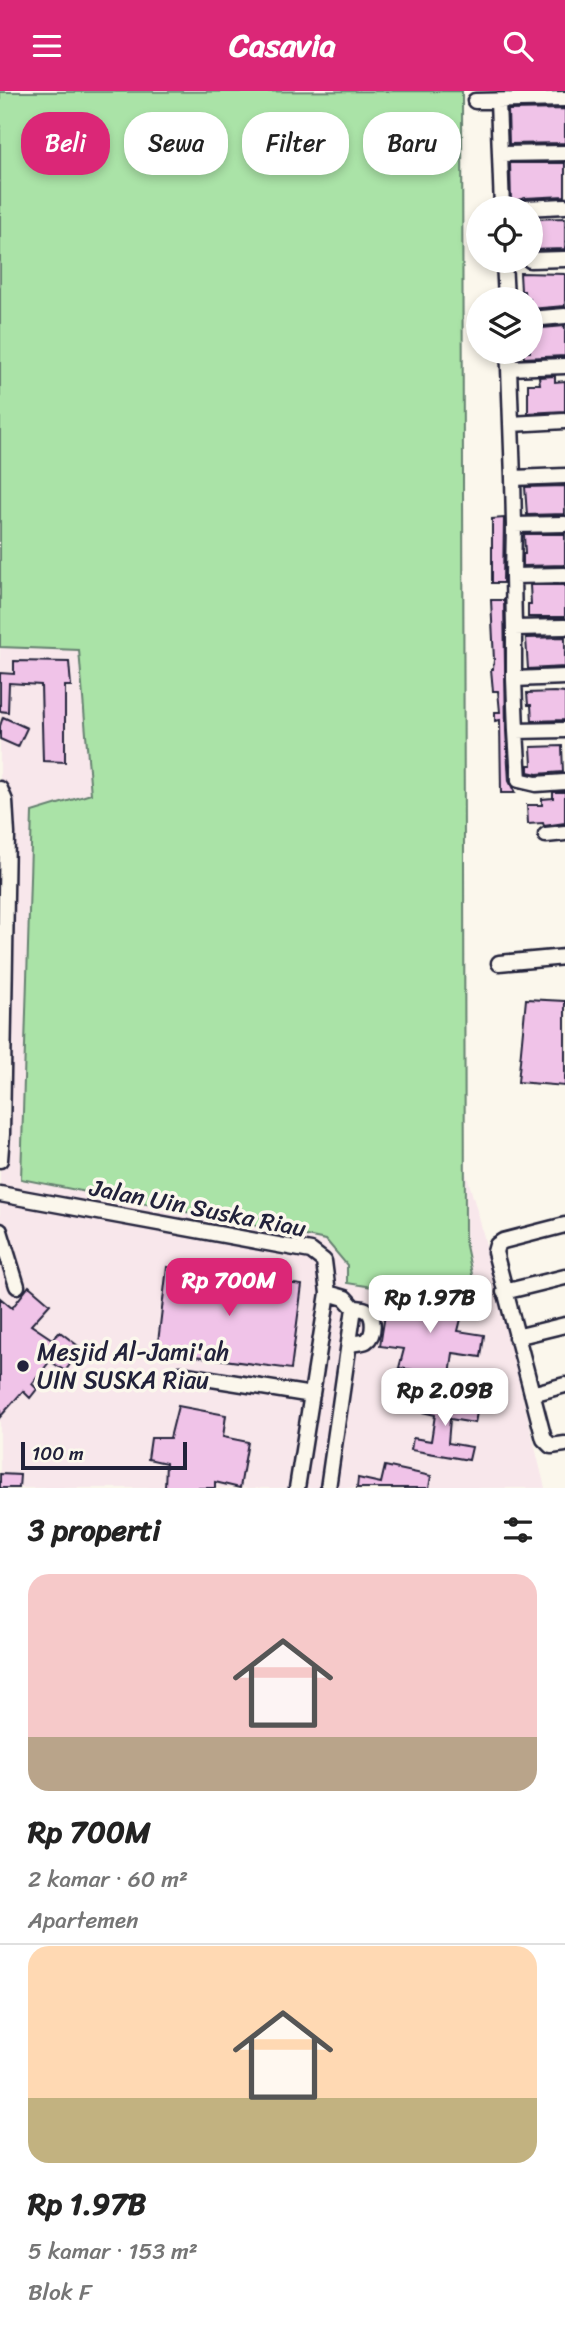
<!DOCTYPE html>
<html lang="id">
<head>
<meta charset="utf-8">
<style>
  body { margin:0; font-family:Sriracha,sans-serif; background:#f2f2f2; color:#222; height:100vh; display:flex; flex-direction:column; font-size:26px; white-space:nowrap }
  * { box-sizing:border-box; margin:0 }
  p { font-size:23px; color:#767676 }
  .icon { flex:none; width:38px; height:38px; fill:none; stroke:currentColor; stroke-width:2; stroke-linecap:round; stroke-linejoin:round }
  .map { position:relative; height:1397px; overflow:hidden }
  .drawer { display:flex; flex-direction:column; background:#fff; flex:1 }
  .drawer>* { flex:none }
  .banner { position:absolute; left:21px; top:21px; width:523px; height:63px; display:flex; gap:14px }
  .tools { position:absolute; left:466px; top:105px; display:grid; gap:14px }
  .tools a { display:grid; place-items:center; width:77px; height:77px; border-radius:50%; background:#fff; box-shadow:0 4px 10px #0003; font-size:35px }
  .scale { position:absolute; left:21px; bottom:18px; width:166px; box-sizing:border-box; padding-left:7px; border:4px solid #22223b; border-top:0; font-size:19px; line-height:24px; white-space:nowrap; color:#22223b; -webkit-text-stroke:5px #fbf7ec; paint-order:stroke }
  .price { position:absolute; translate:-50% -60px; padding:0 16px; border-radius:14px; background:#fff; color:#222; font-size:23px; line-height:46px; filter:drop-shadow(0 2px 4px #0008) }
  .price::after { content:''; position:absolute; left:50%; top:42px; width:21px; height:16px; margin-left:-10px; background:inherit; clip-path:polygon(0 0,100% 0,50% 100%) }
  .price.on { background:#db2777; color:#fff }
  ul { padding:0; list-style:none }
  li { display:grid; align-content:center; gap:14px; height:371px; padding:0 28px }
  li+li { border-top:2px solid #e0e0e0 }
  li span { display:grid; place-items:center; height:217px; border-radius:21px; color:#555 }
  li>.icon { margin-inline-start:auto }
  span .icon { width:126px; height:126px; fill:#fffc; stroke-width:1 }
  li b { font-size:30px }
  h2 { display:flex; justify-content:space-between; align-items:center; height:84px; padding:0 28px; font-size:30px }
  .tag { padding:0 24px; border-radius:28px; background:#fff; box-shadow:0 4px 10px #0003; font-size:24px; line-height:63px }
  .tag.on { background:#db2777; color:#fff }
  header { display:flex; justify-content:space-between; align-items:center; height:91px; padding:0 28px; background:#db2777; color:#fff; font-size:32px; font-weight:700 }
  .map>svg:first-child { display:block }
  .built { fill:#f8e7eb }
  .green { fill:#aae3a7; stroke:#668271; stroke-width:2 }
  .building { fill:#f0c3e8; stroke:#22223b; stroke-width:2 }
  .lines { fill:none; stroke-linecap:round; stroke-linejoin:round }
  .minor-casing { stroke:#22223b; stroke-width:19 }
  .minor { stroke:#fbf7ec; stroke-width:14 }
  .poi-dot { fill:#22223b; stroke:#fbf7ec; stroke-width:2.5 }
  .labels { text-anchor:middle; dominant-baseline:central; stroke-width:7; stroke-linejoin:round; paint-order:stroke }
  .street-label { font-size:24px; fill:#22223b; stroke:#fbf7ec }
  .poi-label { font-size:24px; fill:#22223b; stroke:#fbf7ec; text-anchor:start }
</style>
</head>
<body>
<header><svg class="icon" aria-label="menu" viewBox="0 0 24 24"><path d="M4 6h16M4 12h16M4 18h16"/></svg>Casavia<svg class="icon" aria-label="search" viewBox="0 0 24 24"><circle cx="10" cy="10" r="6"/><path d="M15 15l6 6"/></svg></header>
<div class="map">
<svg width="565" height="1397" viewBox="0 0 565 1397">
  <rect width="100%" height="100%" fill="#fbf7ec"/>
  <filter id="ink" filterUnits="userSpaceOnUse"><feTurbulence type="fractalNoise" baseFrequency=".0143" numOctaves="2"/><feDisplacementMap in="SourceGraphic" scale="14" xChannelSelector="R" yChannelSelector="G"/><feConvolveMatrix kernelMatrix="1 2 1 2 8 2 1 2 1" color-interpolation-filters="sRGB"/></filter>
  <g filter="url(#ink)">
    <path class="built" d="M0,0h389l31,923 60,207 65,267h-545z"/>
    <path class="green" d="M462,0l3,1150 11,52 -63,-7 -16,5 -50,-8v-18l-21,-25 -305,-61 11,-367 59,-18 -12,-144 -79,-3v-555z"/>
    <path class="building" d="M565,18v34l-56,1 -1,-34z
      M510,72h55v33l-40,2 -14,4z
      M565,127v31l-35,1v-31z
      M520,182l45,1v32l-35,3v-10h-5l-1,-8h-3z
      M565,235v30l-41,2 -1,-6h7v-23z
      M555,285v6l10,-1v30l-37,2v-29h12l-1,-7z
      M565,395v28l-38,1 -2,-28z
      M504,427l-1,65h-11v-64z
      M524,443h41v31l-42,1v-12h2z
      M530,494h35v32h-37v-13h3z
      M491,509h13l2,131 3,50 6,12h-14l-1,-73 -5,1v-9h5l-2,-21h-5l-2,-22h2l1,-9z
      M565,546v30l-37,2 -2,-31z
      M14,570l55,1 2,24h-6v76l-22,-1 -2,-76 -32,-2 -1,29 -8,-1v-38l14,1z
      M555,601l10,1v27l-33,1 -1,-16h-3l-1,-12z
      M3,626l24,11 -9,19 -18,-8v-13z
      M562,655l1,26 -26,2 -9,-2v-7h4l-1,-18z
      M553,701h12v31l-21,3 -1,-3 -15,1 -1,-19h15v-6l11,-1z
      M526,908l39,2v85l-47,-4z
      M167,1176l135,18 -11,84 -134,-18z
      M29,1195l21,18 -19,21 21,14 8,-7 22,17 -17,22 -15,-10 -18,23 5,5 -7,9 -7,-7 -23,26v-119l12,10z
      M417,1202l48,10 -7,28 26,4 -3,22 -28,-4 -3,22 -51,-7 5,-19 -24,-3 6,-38 28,8z
      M419,1307l59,9 -3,16 -25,-4 -2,24 24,4 -3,13 -58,-10 2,-12 18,3 4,-26 -17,-4z
      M178,1315l48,9 -3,22 25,5 -8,46 -25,-6v6h-50l1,-25 -18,-4 3,-21h19z
      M385,1375l46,10 -2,12h-72l1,-10 23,5z
      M0,1383l20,1 -1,13h-19z"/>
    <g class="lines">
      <defs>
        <path id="minor" d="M475,10l90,-2
          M498,10l4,107
          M500,63l65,-1
          M525,117l40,-2
          M530,169l35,-1
          M504,170l2,38
          M530,228l35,-3
          M508,261l1,16 56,-2
          M509,277l4,110 52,-2
          M511,333l54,-3
          M513,387l1,47 51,-1
          M565,484l-52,1 1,52 51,-1
          M513,485l1,-51
          M514,537v51l51,-2
          M514,588l2,52 49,-1
          M516,640l3,49 17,4 29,-2
          M0,698l5,12 2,33 -5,300 -2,26
          M546,744l19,-2
          M499,872l66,-6
          M0,1103l311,57 13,10 4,32 -31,195
          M565,1134l-62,16 -6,4 -2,7 49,187 7,7 14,-2
          M0,1140l17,55
          M504,1201l61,-15
          M328,1202l17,5 9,10 -26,180
          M516,1246l49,-12
          M349,1253c5,-1 13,-1 17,-3 9,-6 9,-26 0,-31 -4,-2 -8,-2 -12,-2
          M180,1283l132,21
          M532,1303l33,-9"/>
      </defs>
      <use href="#minor" class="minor-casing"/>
      <use href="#minor" class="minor"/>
    </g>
  </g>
  <circle class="poi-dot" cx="23" cy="1275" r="7"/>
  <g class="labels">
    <g class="street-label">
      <text transform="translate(198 1117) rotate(11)">Jalan Uin Suska Riau</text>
    </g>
    <g class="poi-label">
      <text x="37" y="1261">Mesjid Al-Jami'ah<tspan x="37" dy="28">UIN SUSKA Riau</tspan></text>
    </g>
  </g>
</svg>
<div class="tools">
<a><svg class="icon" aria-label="locate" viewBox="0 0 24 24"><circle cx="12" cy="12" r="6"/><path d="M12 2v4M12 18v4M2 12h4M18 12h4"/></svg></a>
<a><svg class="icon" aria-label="layers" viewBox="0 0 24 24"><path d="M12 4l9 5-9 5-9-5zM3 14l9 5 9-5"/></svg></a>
</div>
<div class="scale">100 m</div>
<b class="price on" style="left:229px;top:1227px">Rp 700M</b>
<b class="price" style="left:430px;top:1244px">Rp 1.97B</b>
<b class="price" style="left:445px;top:1337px">Rp 2.09B</b>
<div class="banner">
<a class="tag on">Beli</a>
<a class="tag">Sewa</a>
<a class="tag">Filter</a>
<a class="tag">Baru</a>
</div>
</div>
<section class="drawer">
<h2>3 properti<svg class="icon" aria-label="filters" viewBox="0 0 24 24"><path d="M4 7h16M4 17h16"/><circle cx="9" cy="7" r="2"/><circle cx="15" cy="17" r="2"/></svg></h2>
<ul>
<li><span style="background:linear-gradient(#f6c9c9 75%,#b9a48a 0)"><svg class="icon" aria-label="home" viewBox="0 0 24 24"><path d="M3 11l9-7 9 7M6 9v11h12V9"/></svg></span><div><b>Rp 700M</b><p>2 kamar · 60 m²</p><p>Apartemen</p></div></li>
<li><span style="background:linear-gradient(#ffd9b3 70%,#c2b280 0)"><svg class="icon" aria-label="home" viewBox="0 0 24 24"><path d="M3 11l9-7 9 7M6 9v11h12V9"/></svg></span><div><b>Rp 1.97B</b><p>5 kamar · 153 m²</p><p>Blok F</p></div></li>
</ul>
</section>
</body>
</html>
